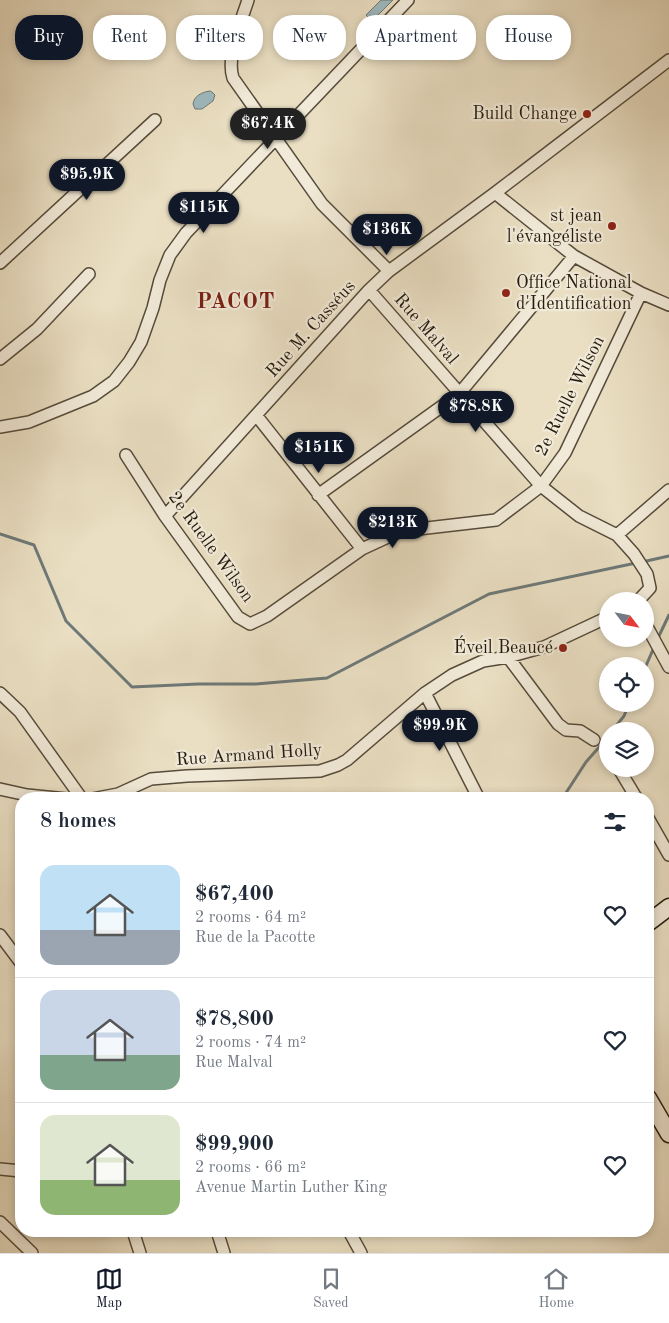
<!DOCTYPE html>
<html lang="en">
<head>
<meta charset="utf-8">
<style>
  body { margin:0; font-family:"Old Standard TT",serif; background:#f6f6f7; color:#1f2937; height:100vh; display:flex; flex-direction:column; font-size:19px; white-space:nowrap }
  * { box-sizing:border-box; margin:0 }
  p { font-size:16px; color:#747a83 }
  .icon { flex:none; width:28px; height:28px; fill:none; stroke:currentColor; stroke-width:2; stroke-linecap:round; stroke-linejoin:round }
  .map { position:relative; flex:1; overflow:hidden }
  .details { position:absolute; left:15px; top:792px; width:639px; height:445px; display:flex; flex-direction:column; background:#fff; border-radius:20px; box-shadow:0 2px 8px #0003 }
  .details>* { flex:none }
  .top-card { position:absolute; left:15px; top:15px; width:640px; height:45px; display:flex; gap:10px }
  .needle { width:32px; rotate:122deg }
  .buttons { position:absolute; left:599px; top:592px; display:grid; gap:10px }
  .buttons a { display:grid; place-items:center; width:55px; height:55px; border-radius:50%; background:#fff; box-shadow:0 2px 8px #0003; font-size:25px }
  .price { position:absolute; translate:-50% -42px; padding:0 11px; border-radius:18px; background:#111827; color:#fff; font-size:16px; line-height:32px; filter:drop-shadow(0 1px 2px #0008) }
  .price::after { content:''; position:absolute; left:50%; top:30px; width:15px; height:11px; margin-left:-8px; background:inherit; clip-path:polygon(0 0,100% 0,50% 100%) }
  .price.on { background:#222; color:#fff }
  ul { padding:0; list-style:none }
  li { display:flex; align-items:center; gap:15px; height:125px; padding:0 25px }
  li+li { border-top:1px solid #e0e1e3 }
  li span { display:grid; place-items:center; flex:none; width:140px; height:100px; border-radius:15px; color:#555 }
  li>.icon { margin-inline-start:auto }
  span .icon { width:60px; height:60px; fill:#fffc; stroke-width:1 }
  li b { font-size:21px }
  h2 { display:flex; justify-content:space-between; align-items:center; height:60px; padding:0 25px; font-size:21px }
  .pill { padding:0 18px; border-radius:20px; background:#fff; box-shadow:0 2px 8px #0003; font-size:18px; line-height:45px }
  .pill.on { background:#111827; color:#fff }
  .tab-bar { display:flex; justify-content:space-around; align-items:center; height:70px; border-top:1px solid #e0e1e3; background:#fff; font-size:14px; color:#747a83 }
  .tab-bar a { display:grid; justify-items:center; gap:2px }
  .tab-bar .on { color:#111827 }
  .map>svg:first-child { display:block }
  .water { fill:#9eb9bf; stroke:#6e7978 }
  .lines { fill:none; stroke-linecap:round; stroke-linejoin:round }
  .stream { stroke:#6e7978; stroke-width:3 }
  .street-casing { stroke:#564b3b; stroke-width:14 }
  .secondary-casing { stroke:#251a0e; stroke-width:19 }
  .street { stroke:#f1ead8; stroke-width:11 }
  .secondary { stroke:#f1ead8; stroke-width:16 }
  .poi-dot { fill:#8f2418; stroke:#f1ead8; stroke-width:2 }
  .labels { text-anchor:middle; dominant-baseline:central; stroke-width:4.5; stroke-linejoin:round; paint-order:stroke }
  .poi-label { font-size:18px; fill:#251a0e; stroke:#f1ead8; text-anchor:end }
  .street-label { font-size:18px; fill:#251a0e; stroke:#f1ead8 }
  .district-label { font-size:22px; font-weight:bold; letter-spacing:1px; fill:#7a1f14; stroke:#f1ead8 }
</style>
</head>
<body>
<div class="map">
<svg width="669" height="1253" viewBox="0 0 669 1253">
  <rect width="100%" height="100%" fill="#eadfc3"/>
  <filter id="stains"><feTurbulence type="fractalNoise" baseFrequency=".004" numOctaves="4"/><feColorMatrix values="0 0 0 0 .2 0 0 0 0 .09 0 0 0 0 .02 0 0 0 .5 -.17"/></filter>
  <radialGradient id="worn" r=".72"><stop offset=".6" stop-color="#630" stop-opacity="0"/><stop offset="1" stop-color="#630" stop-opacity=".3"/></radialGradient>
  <path class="water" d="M381,0h12l-21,21 -6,-6z
    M210,91l2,1 3,3 -2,6 -11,8h-7l-2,-5c1,-8 9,-12 17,-13z"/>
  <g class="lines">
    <path class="stream" d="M0,534l34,11 32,76 66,66 66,-3h58l71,-6 162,-84 147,-31
      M642,562l27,-6
      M657,640l12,-25
      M645,668l10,-23
      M612,731l12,-15 5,-12
      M562,799l24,-37 22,-25"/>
    <defs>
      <path id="street" d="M248,0c-7,22 -22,56 -15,78l89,126 67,67
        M495,193l79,63 67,37 28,12
        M0,263l155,-143
        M369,290l172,196 38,30 38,19 17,19 13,20 3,14 -12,13
        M0,359l37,-30 52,-55
        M256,415l106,134
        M0,427l29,-5 64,-26 21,-15 15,-19 12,-20 12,-34 7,-28 10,-25 16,-22 222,-233
        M126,455l39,61 73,101 12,7 17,-8 95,-67 39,-18 95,-11 45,-34 24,-33 76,-160
        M318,495l141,-101 115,-138
        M165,516l204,-226 20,-19 106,-78 174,-133
        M617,535l52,-45
        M645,623l24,44
        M508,657l50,67 8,6 14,1 14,9
        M0,693l20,19 62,87
        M425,693l54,106
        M619,769l18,30
        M0,789l27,6 40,4
        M92,799l26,-5 33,-15 36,-3 133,-5 18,-6 9,-5 78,-67 27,-18 31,-14 25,-4 36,-10 64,-30
        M648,818l21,37
        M0,935l21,28
        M0,1169l21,2
        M0,1222l32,31
        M133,1231l7,22
        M217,1231l7,22
        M349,1231l12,22"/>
      <path id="secondary" d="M648,923l21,-16
        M648,1098l21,36"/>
    </defs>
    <use href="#street" class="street-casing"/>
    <use href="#secondary" class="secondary-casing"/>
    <use href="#street" class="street"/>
    <use href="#secondary" class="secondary"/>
  </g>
  <g class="poi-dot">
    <circle cx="587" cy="114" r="5"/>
    <circle cx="612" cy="226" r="5"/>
    <circle cx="506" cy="293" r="5"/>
    <circle cx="563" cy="648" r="5"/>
  </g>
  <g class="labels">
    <g class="poi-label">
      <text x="577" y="114">Build Change</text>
      <text x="602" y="216">st jean<tspan x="602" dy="21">l'évangéliste</tspan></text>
      <text x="516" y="283" text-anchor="start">Office National<tspan x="516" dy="21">d'Identification</tspan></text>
      <text x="553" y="648">Éveil Beaucé</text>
    </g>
    <g class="street-label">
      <text transform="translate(311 329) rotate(-48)">Rue M. Casséus</text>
      <text transform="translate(426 329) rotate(49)">Rue Malval</text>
      <text transform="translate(570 396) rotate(-63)">2e Ruelle Wilson</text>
      <text transform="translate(211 547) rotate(54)">2e Ruelle Wilson</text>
      <text transform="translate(249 755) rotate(-4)">Rue Armand Holly</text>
    </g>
    <g class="district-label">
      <text x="236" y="302">PACOT</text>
    </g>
  </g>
  <rect width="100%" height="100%" filter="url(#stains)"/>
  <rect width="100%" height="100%" fill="url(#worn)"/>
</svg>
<div class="buttons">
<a><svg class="needle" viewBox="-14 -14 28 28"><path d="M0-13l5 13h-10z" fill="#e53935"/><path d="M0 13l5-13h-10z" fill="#747a83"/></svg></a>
<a><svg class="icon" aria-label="locate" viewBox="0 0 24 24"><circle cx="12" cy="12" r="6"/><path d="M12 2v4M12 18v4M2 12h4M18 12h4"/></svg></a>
<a><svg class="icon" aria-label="layers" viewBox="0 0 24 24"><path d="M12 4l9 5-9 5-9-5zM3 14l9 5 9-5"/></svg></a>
</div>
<b class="price on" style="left:268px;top:150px">$67.4K</b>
<b class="price" style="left:87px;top:201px">$95.9K</b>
<b class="price" style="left:204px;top:234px">$115K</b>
<b class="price" style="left:387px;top:256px">$136K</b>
<b class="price" style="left:476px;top:433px">$78.8K</b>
<b class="price" style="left:319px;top:474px">$151K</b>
<b class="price" style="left:393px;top:549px">$213K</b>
<b class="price" style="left:440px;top:752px">$99.9K</b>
<div class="top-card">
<a class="pill on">Buy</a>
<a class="pill">Rent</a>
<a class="pill">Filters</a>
<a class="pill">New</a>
<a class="pill">Apartment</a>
<a class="pill">House</a>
</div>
<section class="details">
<h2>8 homes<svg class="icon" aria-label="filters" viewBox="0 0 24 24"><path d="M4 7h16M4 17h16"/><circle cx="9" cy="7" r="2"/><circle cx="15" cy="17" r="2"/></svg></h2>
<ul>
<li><span style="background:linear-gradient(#bfe0f5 65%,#9aa5b1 0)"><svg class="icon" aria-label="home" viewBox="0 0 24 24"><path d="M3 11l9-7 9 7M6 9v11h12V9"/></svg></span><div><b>$67,400</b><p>2 rooms · 64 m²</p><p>Rue de la Pacotte</p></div><svg class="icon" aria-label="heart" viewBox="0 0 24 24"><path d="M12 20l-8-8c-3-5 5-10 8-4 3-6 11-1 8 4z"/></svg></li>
<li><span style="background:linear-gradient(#c9d6e8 65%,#7fa58c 0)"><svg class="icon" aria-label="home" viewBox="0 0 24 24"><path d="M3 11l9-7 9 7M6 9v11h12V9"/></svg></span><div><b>$78,800</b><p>2 rooms · 74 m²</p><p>Rue Malval</p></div><svg class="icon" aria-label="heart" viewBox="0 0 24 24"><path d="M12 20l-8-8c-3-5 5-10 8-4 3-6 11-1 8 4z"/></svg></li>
<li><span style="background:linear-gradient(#dfe7d0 65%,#8fb573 0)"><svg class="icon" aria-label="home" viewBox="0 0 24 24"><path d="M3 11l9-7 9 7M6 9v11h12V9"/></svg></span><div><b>$99,900</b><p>2 rooms · 66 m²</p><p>Avenue Martin Luther King</p></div><svg class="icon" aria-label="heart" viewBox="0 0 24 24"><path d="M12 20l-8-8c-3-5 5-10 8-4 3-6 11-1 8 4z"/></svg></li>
</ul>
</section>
</div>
<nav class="tab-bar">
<a class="on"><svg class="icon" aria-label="map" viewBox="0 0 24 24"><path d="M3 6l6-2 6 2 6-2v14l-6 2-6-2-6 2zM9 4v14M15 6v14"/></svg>Map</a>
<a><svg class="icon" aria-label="saved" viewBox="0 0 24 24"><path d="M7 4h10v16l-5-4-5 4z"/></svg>Saved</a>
<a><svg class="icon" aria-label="home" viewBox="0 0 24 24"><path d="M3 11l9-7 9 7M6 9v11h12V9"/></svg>Home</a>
</nav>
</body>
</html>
